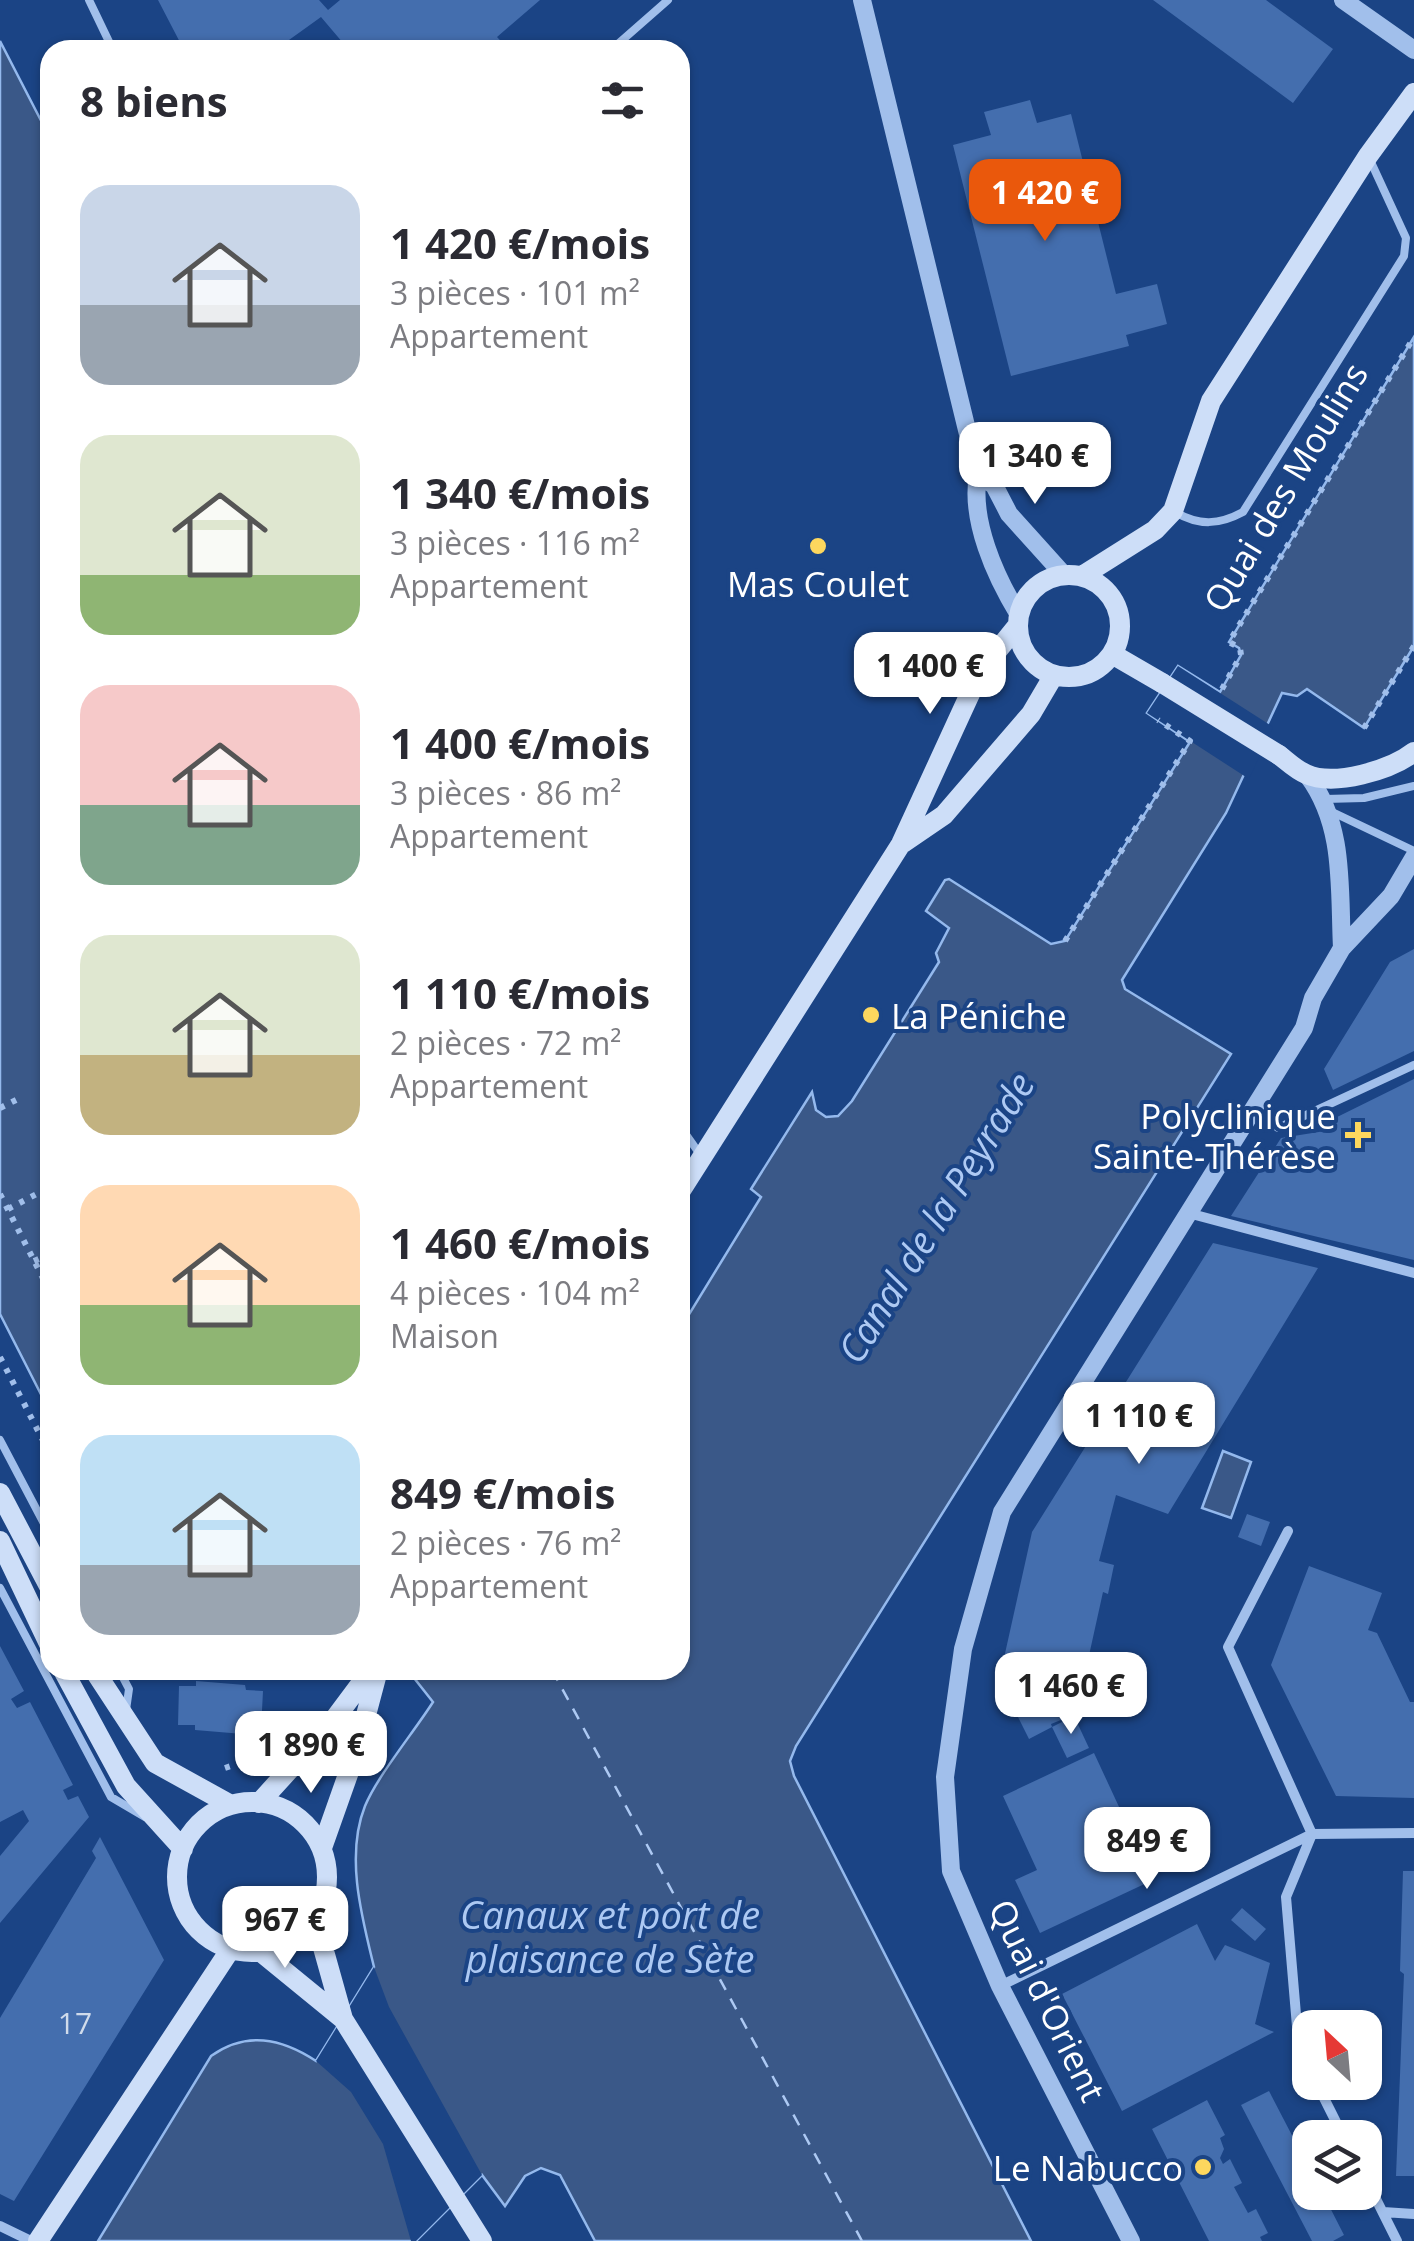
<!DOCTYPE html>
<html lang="fr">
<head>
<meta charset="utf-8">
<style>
  body { margin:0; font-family:"Open Sans",sans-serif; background:#f7f7f7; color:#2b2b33; height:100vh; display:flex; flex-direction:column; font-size:38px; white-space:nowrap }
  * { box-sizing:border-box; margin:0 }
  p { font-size:32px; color:#7c7c81 }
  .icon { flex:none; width:55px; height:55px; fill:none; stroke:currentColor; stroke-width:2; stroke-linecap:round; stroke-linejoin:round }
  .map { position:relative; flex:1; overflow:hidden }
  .side { position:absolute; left:40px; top:40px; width:650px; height:1640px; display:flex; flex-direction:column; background:#fff; border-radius:30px; box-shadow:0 2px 8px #0004 }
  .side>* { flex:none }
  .needle { width:65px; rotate:334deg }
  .tools { position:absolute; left:1292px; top:2010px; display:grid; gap:20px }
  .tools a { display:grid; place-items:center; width:90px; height:90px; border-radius:20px; background:#fff; box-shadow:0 2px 8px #0004; font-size:50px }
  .price { position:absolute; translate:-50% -85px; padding:0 22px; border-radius:20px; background:#fff; color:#222; font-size:32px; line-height:65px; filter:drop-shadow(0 2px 5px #0008) }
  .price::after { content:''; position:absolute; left:50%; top:60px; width:30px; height:22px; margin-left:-15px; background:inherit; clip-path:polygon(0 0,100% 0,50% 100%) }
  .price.on { background:#ea580c; color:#fff }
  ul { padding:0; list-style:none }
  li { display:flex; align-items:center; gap:30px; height:250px; padding:0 40px }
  li span { display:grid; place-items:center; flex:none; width:280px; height:200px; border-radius:30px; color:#555 }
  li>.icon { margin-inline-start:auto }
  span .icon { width:120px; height:120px; fill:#fffc; stroke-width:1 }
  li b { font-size:42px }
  h2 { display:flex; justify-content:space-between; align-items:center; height:120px; padding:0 40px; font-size:42px }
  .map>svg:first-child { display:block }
  .water { fill:#3a5888; stroke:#94b9ed; stroke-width:2.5 }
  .pier { fill:#1b4485 }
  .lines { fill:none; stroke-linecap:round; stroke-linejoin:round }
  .ferry { stroke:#adc9f3; stroke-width:2.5; stroke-dasharray:12 10; stroke-linecap:butt }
  .building { fill:#446eae }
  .path { stroke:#a1bfeb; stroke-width:6; stroke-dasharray:5 8; stroke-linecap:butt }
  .service { stroke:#a1bfeb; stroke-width:8 }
  .minor { stroke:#a1bfeb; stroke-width:10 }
  .tertiary { stroke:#a1bfeb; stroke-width:18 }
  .secondary { stroke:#cddef8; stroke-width:20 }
  .secondary-bridge { stroke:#cddef8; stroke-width:20 }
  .poi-dot { fill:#fdd75e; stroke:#1b4485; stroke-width:4 }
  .labels { text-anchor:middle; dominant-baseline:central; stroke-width:8; stroke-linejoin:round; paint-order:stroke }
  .number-label { font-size:30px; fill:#d0dbeb }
  .street-label { font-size:35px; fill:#fff; stroke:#1b4485 }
  .poi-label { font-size:35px; fill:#fff; stroke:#1b4485; text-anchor:end }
  .water-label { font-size:38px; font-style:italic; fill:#adc9f3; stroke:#1b4485 }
</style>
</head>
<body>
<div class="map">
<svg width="1414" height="2241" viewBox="0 0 1414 2241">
  <rect width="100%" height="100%" fill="#1b4485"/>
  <path class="water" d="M0,41l50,97v1274l-50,-98z
    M1414,337v309l-50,82 -57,-39 -10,7 -15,-3 -56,120 -104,167 3,9 106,65 -435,692 -6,15 4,15 237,465h-436l-35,-66 -19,-7 -16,8 -20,30 -23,-31 -66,66h-318l113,-185c35,-25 70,-18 105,5l58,-94c-12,-49 -29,-111 -9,-161 13,-31 49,-74 68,-104l-19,-24 -12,-8h278v-341l81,-132 -10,-8 61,-97 4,18 10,7 12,-1 14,-15 87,-139 -3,-9 13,-25 -23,-17 19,-31 4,-1 102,65 14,-3 125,-199 -43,-29 31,-47 42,26 21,-37 -2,-7 -10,-6z
    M1223,1451l28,11 -20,56 -29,-10z"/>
  <path class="pier" d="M1178,666l95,61 -24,52 -102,-66z
    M374,1967l15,40 93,168 -66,66h-5l-28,-97 -32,-52 -35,-31z"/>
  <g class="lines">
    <path class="ferry" d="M552,1670l310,571"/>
  </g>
  <path class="building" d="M158,0h161l9,10 12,-10h200l-43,37 12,13h-160l-28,-33 -39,28 3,5h-101z
    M1153,0h113l67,49 -40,54z
    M1030,100l7,23 34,-9 45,180 41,-10 10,40 -41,11 3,11 -118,30 -58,-231 38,-10 -7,-23z
    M1414,949v102l-81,39 -9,-21 66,-107z
    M1414,1079v181l-183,-44 50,-78 44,-7 2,-9z
    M1213,1243l105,25 -150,246 -52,-19 -17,66 15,4 -6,29 -5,-2 -15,68 5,1 -7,29 -4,-1 -3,13 4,9 -32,13 1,3 -23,12 -19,-38 -9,5 3,-48 28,-126z
    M1247,1514l23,8 -9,24 -23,-9z
    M1309,1566l73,27 -14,37 9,3 33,69h4v96l-78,-2 -65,-131z
    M0,1646l24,45 -13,8 6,9 13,-6 43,83 -10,5 5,10 10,-4 11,21 -89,106v-67l29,-35 -6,-11 -23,12z
    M196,1681l49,4 1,5 17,1 -2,39 -18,-1v5l-48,-4v-5h-17l1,-39h17z
    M1074,1716l15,32 -22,10 -15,-31z
    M1094,1753l59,127 -113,53 -25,-53 22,-10 -34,-74z
    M100,1837l64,123 -150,241 -14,-7v-176l96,-160 -4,-7z
    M1403,1871h11v305h-18l8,-202 -4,-3z
    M1242,1908l24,21 -11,12 -24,-21z
    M1197,1924l18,37 10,-16 45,18 -15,61 19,8 -152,79 -60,-117z
    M1269,2091l41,79v22h12l22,43 -11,6h-21l-71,-136z
    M1207,2100l18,35 -5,3 4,11 -4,9 3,6 7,-5 12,24 -8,4 14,26 8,-4 12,24 -8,4 2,4h-53l-57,-112z"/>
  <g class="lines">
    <path class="path" d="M1222,689l19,-34 -1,-7 -11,-6 185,-305
      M1364,728l50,-82
      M1065,941l125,-200 -32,-21
      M0,1108l22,-11
      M0,1194l50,98
      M8,1209l42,-22
      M34,1261l16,-7
      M0,1357l50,97
      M225,1768l27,-9 11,-9"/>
    <path class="service" d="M89,0l24,50
      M611,50l57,-50
      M1175,512c24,14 44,13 68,0l161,-256 2,-18 -36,-78
      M1325,799l39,-1 50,-12
      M1328,810l86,41
      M1251,1114l27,14 136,-63
      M680,1126l19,27
      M0,1440l50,95
      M0,1588l111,209 34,20
      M119,1670l10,19 -3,21"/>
    <path class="minor" d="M1188,1213l226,60
      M1288,1531l-60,116 84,187 -26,63 12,141 12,30
      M1000,1986l312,-152 102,-1
      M1316,2082l28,56
      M1365,2177l32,64
      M1383,2212l31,2
      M0,2226l31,15"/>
    <path class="tertiary" d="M862,0l116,475c-8,45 17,101 41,140
      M1343,0l71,50
      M978,475l16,10 15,29 55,61
      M1308,776c37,50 31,111 34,172
      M1131,2241l-131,-255 -49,-115 -6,-94 18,-128 39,-137 302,-484 9,-30 29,-50 49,-52 23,-39"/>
    <path class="secondary" d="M1018 626a51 51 0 1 1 102 0a51 51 0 1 1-102 0Z
      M1082,576l73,-46 18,-19 38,-110 157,-245 46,-63
      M1112,654l50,29
      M1279,755c8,6 17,15 27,19 28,13 85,-4 108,-22
      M903,843l41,-28 87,-101 23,-39
      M680,1192l221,-348 79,-172 38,-47
      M0,1493l50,95
      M0,1541l50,105
      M63,1670l63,116 57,63
      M94,1670l61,93 76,42
      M177 1877a75 75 0 1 1 150 0a75 75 0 1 1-150 0Z
      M259,1803l71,-78 41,-55
      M322,1848l35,-99 21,-79
      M315,1919l28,100 139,222
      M261,1952l82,67
      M38,2241l192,-291"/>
    <path class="secondary-bridge" d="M1162,683l117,72"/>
  </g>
  <g class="poi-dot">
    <circle cx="818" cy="546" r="10"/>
    <circle cx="871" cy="1015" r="10"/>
    <path d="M1353 1120h10v10h10v10h-10v10h-10v-10h-10v-10h10z"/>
    <circle cx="1203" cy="2167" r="10"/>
  </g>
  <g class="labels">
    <g class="number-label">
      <text x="75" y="2022">17</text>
    </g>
    <g class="street-label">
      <text transform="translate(1285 487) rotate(-59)">Quai des Moulins</text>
      <text transform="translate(1048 2000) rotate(64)">Quai d'Orient</text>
    </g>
    <g class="poi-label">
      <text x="818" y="583" text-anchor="middle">Mas Coulet</text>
      <text x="891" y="1015" text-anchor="start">La Péniche</text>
      <text x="1336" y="1115">Polyclinique<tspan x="1336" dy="40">Sainte-Thérèse</tspan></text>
      <text x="1183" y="2167">Le Nabucco</text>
    </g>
    <g class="water-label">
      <text transform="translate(935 1217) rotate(-58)">Canal de la Peyrade</text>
      <text x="610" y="1914">Canaux et port de<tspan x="610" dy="44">plaisance de Sète</tspan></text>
    </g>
  </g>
</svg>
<div class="tools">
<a><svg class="needle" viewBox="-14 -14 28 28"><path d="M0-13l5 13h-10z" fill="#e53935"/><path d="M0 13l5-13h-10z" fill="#7c7c81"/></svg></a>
<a><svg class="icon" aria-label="layers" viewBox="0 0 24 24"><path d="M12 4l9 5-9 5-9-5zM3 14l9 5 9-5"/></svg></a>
</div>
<b class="price on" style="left:1045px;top:244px">1 420 €</b>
<b class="price" style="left:1035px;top:507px">1 340 €</b>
<b class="price" style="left:930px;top:717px">1 400 €</b>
<b class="price" style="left:1139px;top:1467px">1 110 €</b>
<b class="price" style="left:1071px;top:1737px">1 460 €</b>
<b class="price" style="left:311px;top:1796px">1 890 €</b>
<b class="price" style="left:1147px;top:1892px">849 €</b>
<b class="price" style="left:285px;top:1971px">967 €</b>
<section class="side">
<h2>8 biens<svg class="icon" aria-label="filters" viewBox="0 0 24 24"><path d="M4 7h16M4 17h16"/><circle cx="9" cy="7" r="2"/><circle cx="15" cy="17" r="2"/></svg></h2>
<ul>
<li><span style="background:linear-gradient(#c9d6e8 60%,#9aa5b1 0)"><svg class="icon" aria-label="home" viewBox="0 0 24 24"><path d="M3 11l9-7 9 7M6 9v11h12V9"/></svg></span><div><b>1 420 €/mois</b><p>3 pièces · 101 m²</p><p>Appartement</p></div></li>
<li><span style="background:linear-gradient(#dfe7d0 70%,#8fb573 0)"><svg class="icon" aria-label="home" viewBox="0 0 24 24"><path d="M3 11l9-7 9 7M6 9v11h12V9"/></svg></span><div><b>1 340 €/mois</b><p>3 pièces · 116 m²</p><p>Appartement</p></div></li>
<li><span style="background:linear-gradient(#f6c9c9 60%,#7fa58c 0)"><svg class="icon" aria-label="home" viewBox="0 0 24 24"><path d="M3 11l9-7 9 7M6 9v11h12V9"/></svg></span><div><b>1 400 €/mois</b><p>3 pièces · 86 m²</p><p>Appartement</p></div></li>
<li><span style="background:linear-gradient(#dfe7d0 60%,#c2b280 0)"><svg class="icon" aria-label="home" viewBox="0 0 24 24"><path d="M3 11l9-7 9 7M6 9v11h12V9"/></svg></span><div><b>1 110 €/mois</b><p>2 pièces · 72 m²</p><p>Appartement</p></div></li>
<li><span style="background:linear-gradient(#ffd9b3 60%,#8fb573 0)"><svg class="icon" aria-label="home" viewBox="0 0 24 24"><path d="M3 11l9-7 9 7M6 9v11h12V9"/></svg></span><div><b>1 460 €/mois</b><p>4 pièces · 104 m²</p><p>Maison</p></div></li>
<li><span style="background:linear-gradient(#bfe0f5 65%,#9aa5b1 0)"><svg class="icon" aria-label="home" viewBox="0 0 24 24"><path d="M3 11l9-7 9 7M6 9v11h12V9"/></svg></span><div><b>849 €/mois</b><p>2 pièces · 76 m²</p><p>Appartement</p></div></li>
</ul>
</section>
</div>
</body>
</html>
